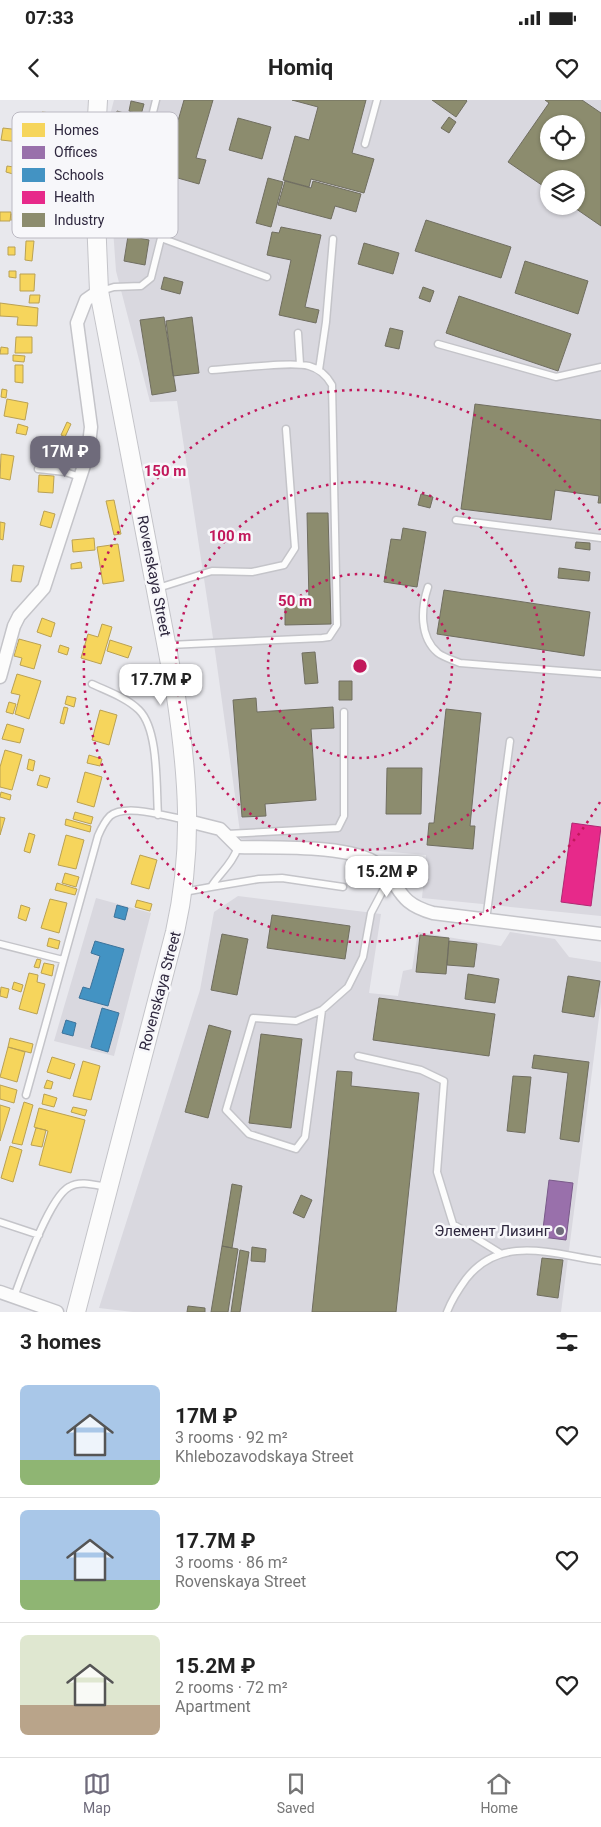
<!DOCTYPE html>
<html lang="en">
<head>
<meta charset="utf-8">
<style>
  body { margin:0; font-family:Roboto,sans-serif; background:#f6f6f6; color:#222; height:100vh; display:flex; flex-direction:column; font-size:19px; white-space:nowrap }
  * { box-sizing:border-box; margin:0 }
  p { font-size:16px; color:#767676 }
  .icon { flex:none; width:28px; height:28px; fill:none; stroke:currentColor; stroke-width:2; stroke-linecap:round; stroke-linejoin:round }
  .map { position:relative; height:1212px; overflow:hidden }
  .panel { display:flex; flex-direction:column; background:#fff; flex:1 }
  .panel>* { flex:none }
  .buttons { position:absolute; left:540px; top:15px; display:grid; gap:10px }
  .buttons a { display:grid; place-items:center; width:45px; height:45px; border-radius:50%; background:#fff; box-shadow:0 1px 4px #0004; font-size:25px }
  .price { position:absolute; translate:-50% -42px; padding:0 11px; border-radius:10px; background:#fff; color:#222; font-size:16px; line-height:32px; filter:drop-shadow(0 1px 2px #0008) }
  .price::after { content:''; position:absolute; left:50%; top:30px; width:15px; height:11px; margin-left:-8px; background:inherit; clip-path:polygon(0 0,100% 0,50% 100%) }
  .price.active { background:#6f6b7b; color:#fff }
  ul { padding:0; list-style:none }
  li { display:flex; align-items:center; gap:15px; height:125px; padding:0 20px }
  li+li { border-top:1px solid #e0e0e0 }
  li span { display:grid; place-items:center; flex:none; width:140px; height:100px; border-radius:8px; color:#555 }
  li>.icon { margin-inline-start:auto }
  span .icon { width:60px; height:60px; fill:#fffc; stroke-width:1 }
  li b { font-size:21px }
  h2 { display:flex; justify-content:space-between; align-items:center; height:60px; padding:0 20px; font-size:21px }
  .status { display:flex; justify-content:space-between; align-items:center; height:35px; padding:0 25px; background:#fff; direction:ltr }
  .status svg { height:14px; fill:currentColor }
  header { display:flex; justify-content:space-between; align-items:center; height:65px; padding:0 20px; background:#fff; font-size:22px; font-weight:700 }
  .tabs { display:flex; justify-content:space-around; align-items:center; height:70px; border-top:1px solid #e0e0e0; background:#fff; font-size:14px; color:#767676 }
  .tabs a { display:grid; justify-items:center; gap:2px }
  .tabs .active { color:#6f6b7b }
  .map>svg:first-child { display:block }
  .built { fill:#d9d8df; fill-rule:evenodd }
  .homes { fill:#f6d55c; stroke:#baa153 }
  .offices { fill:#9970ab; stroke:#795a8a }
  .schools { fill:#4393c3; stroke:#3d739b }
  .health { fill:#e7298a; stroke:#b02873 }
  .industry { fill:#8c8c6e; stroke:#706e60; fill-rule:evenodd }
  .lines { fill:none; stroke-linecap:round; stroke-linejoin:round }
  .lane-casing { stroke:#c4c4c9; stroke-width:9 }
  .street-casing { stroke:#c4c4c9; stroke-width:15 }
  .secondary-casing { stroke:#c4c4c9; stroke-width:20 }
  .lane { stroke:#fcfcfc; stroke-width:6 }
  .street { stroke:#fcfcfc; stroke-width:12 }
  .secondary { stroke:#fcfcfc; stroke-width:18 }
  .ring { fill:none; stroke:#c2185b; stroke-width:2.5; stroke-dasharray:2.5 5 }
  .poi-dot { fill:#6f6b7b; stroke:#f7f7fa; stroke-width:2 }
  .labels { text-anchor:middle; dominant-baseline:central; stroke-width:5; stroke-linejoin:round; paint-order:stroke }
  .street-label { font-size:15px; fill:#2e273e; stroke:#f7f7fa }
  .poi-label { font-size:15px; fill:#2e273e; stroke:#f7f7fa; text-anchor:end }
  .key { fill:#f7f7fa; stroke:#bbb9c2; stroke-width:1 }
  .key-label { font-size:14px; fill:#2e273e }
  .centre { fill:#c2185b; stroke:#f7f7fa; stroke-width:2.5 }
  .ring-label { font-size:15px; text-anchor:middle; font-weight:bold; fill:#c2185b; stroke:#f7f7fa; stroke-width:5; stroke-linejoin:round; paint-order:stroke }
</style>
</head>
<body>
<div class="status"><b>07:33</b><svg viewBox="0 0 49 12"><path d="M0 12V9h3v3zM5 12V6h3v6zM10 12V3h3v9zM15 12V0h3v12zM26 1h20v11H26zM47 4h2v5h-2z"/></svg></div>
<header><svg class="icon" aria-label="back" viewBox="0 0 24 24"><path d="M15 5l-7 7 7 7"/></svg>Homiq<svg class="icon" aria-label="heart" viewBox="0 0 24 24"><path d="M12 20l-8-8c-3-5 5-10 8-4 3-6 11-1 8 4z"/></svg></header>
<div class="map">
<svg width="601" height="1212" viewBox="0 0 601 1212">
  <rect width="100%" height="100%" fill="#e8e8ed"/>
  <path class="built" d="M114,0h487v816l-179,-18 4,-43 -185,-16 -26,-188 -38,-250 -27,1 -34,-131 -10,-141zM549,24h27v27h-27zM549,79h27v27h-27z
    M238,796l143,18 -12,79 29,3 5,-25 9,-2 6,-37 83,14 9,-14 45,7 14,18 32,5v40l-40,310h-428l-34,-4 101,-318 14,-78z
    M96,798l55,15 -37,143 -60,-15z"/>
  <path class="homes" d="M42,12l9,1 -2,15 -9,-1z
    M3,28l17,2 -1,12 -18,-2z
    M7,66l7,1 -1,7 -7,-2z
    M0,112h11l-1,9h-10z
    M11,114h7v6h-7z
    M26,141h8l-2,20 -7,-1z
    M8,147h7v8h-7z
    M9,171h7v7l-7,-1z
    M20,174h15l-1,17h-14z
    M30,195h10l-1,8h-10z
    M0,203l38,5 -1,18 -20,-1 1,-8 -18,-1z
    M16,237h16v16h-17z
    M1,247l7,1v6h-8z
    M13,255l12,1 -1,6 -11,-1z
    M15,265h8v18l-8,-1z
    M2,289l5,1 -1,8 -5,-1z
    M7,299l21,4 -3,17 -21,-4z
    M67,322l4,2 -6,13 -4,-2z
    M18,324l10,3 -2,8 -10,-2z
    M62,344l17,3 -2,11 -17,-3z
    M1,354l13,2 -4,24 -10,-2z
    M71,360l10,1 -1,6 -10,-1z
    M39,375l15,1 -1,17 -15,-1z
    M114,400l7,34 -7,1 -8,-34z
    M44,411l11,3 -4,14 -11,-3z
    M0,422l5,1 -2,17 -3,-1z
    M94,438l1,12 -22,2 -1,-12z
    M118,444l6,37 -21,3 -6,-37z
    M81,462l1,6 -11,1v-5z
    M13,465l11,1 -3,16 -10,-1z
    M42,518l13,5 -4,14 -14,-5z
    M102,524l10,3 -11,37 -20,-6 7,-24 10,3z
    M19,539l22,6 -7,24 -14,-4 2,-7 -8,-2z
    M110,540l22,7 -4,11 -21,-7z
    M60,545l9,3 -2,7 -9,-3z
    M17,574l24,7 -12,38 -14,-5 5,-19 -9,-2z
    M67,596l9,2 -2,9 -9,-3z
    M9,602l7,2 -3,10 -7,-2z
    M64,607l4,1 -4,16 -4,-1z
    M100,610l17,5 -8,30 -17,-5z
    M7,624l17,5 -4,14 -18,-4z
    M5,650l17,5 -10,35 -12,-3v-20z
    M89,655l13,4 -2,7 -13,-3z
    M29,659l6,2 -2,10 -6,-2z
    M85,672l17,5 -8,30 -17,-5z
    M40,675l10,3 -3,10 -10,-3z
    M1,692l10,3 -1,5 -10,-3z
    M75,712l18,5 -2,7 -18,-5z
    M0,717l5,1 -5,17z
    M66,719l25,7 -1,6 -25,-7z
    M29,733l6,2 -5,18 -6,-2z
    M66,735l18,5 -8,29 -18,-4z
    M140,755l17,5 -8,29 -18,-5z
    M65,773l14,4 -3,10 -14,-4z
    M57,783l20,6 -2,6 -20,-5z
    M50,799l17,4 -8,30 -18,-5z
    M137,800l15,4 -2,7 -15,-4z
    M21,805l9,3 -4,13 -8,-3z
    M49,838l11,3 -2,8 -11,-3z
    M37,859l4,1 -2,8 -5,-1z
    M44,863l10,2 -2,11 -11,-3z
    M29,873l9,2 -1,7 8,2 -8,30 -18,-5z
    M14,882l9,3 -2,7 -9,-3z
    M1,887l8,2 -2,9 -7,-2z
    M10,938l23,6 -2,9 -23,-6z
    M8,947l17,5 -8,30 -17,-5z
    M52,957l23,7 -5,15 -23,-7z
    M83,961l17,5 -9,34 -18,-4z
    M47,980l6,2 -2,7 -7,-1z
    M0,985l17,5 -3,13 -14,-4z
    M44,994l13,4 -3,9 -12,-3z
    M24,1002l9,3 -11,40 -10,-2z
    M0,1005l10,3 -10,33z
    M73,1007l14,3 -2,6 -14,-4z
    M39,1008l46,12 -14,53 -32,-8 9,-34 -14,-4z
    M36,1028l10,2 -4,17 -11,-2z
    M10,1046l12,4 -9,32 -12,-4z"/>
  <path class="offices" d="M549,1080l24,3 -7,57 -24,-3z"/>
  <path class="schools" d="M117,805l11,3 -3,12 -11,-3z
    M95,841l29,8 -16,57 -29,-8 4,-11 7,2 10,-33 -9,-3z
    M102,908l17,5 -11,39 -17,-5z
    M66,920l10,3 -3,13 -11,-3z"/>
  <path class="health" d="M572,723l29,4 -10,79 -30,-4z"/>
  <path class="industry" d="M184,0h29l-17,58 10,2 -7,24 -46,-13 7,-23 6,1 4,-15 4,1z
    M292,0h74l-14,53 22,6 -10,34 -53,-14 -2,8 -26,-7 12,-44 14,4 9,-33z
    M432,0h34l1,1 -11,16z
    M545,0h37l19,13v113l-29,-20h4v-27h-27v11l-41,-28 41,-59zM549,24h27v27h-27z
    M131,1l13,3 -3,11 -12,-4z
    M117,11l17,5 -8,28 -17,-4z
    M449,17l7,5 -7,11 -8,-5z
    M238,18l33,9 -9,32 -33,-9z
    M268,78l15,4 -12,45 -15,-4z
    M285,81l26,7 2,-7 48,13 -5,18 -21,-6 -4,13 -53,-14z
    M426,120l85,27 -10,31 -86,-27z
    M281,127l40,8 -16,72 14,3 -3,13 -37,-8 12,-55 -24,-5 5,-23 7,1z
    M128,136l21,4 -4,25 -21,-4z
    M364,143l35,10 -6,21 -35,-10z
    M525,161l63,20 -10,33 -63,-21z
    M164,177l19,5 -3,12 -19,-5z
    M423,187l11,4 -4,11 -11,-4z
    M459,196l112,38 -13,37 -112,-38z
    M164,217l12,74 -24,4 -12,-75z
    M192,217l7,56 -26,3 -7,-55z
    M390,228l13,3 -4,18 -14,-3z
    M475,304l126,16v83h-3l1,-7 -44,-6 -4,30 -90,-11z
    M421,394l12,3 -3,11 -12,-3z
    M307,413h21l3,111 -46,1v-24h24z
    M403,428l23,4 -9,55 -33,-5 7,-43 10,1z
    M576,442l14,1v7l-15,-2z
    M559,468l31,4 -1,9 -31,-3z
    M444,490l146,22 -6,44 -147,-22z
    M315,552l3,31 -13,1 -3,-31z
    M339,581h13v19h-13z
    M256,598l1,14 76,-5 1,21 -23,1 5,71 -51,4 1,12 -24,1 -9,-117z
    M446,609l35,4 -11,113h5l-2,23 -46,-4 2,-22h5z
    M387,668h35l-1,46h-35z
    M272,815l78,11 -5,33 -78,-11z
    M222,834l26,5 -11,56 -26,-5z
    M420,835l29,3 -3,36 -30,-2z
    M449,841l28,3 -3,23 -27,-2z
    M468,874l31,5 -4,24 -30,-4z
    M568,876l32,5 -6,36 -32,-5z
    M379,898l116,16 -6,42 -116,-16z
    M209,925l22,6 -23,87 -23,-6z
    M261,934l41,5 -11,89 -42,-5z
    M534,955l55,7 -10,80 -19,-3 8,-66 -36,-5z
    M337,971l15,1 -1,14 68,7 -23,219h-84z
    M513,976l18,1 -6,56 -18,-2z
    M232,1084l10,2 -10,62 -10,-2z
    M301,1095l11,5 -8,18 -11,-5z
    M222,1146l16,3 -10,63h-17z
    M252,1147l14,2 -1,13 -14,-1z
    M240,1150l9,2 -9,60h-9z
    M542,1158l21,2 -5,38 -21,-3z
    M188,1206l17,2v4h-18z"/>
  <g class="lines">
    <defs>
      <path id="lane" d="M365,44l12,-44
        M161,138l106,39
        M101,191l13,-4 27,-1 10,-8 10,-40 -11,-47 -10,-26 16,-65
        M298,233l2,31
        M438,244l118,33 45,-10
        M319,270l7,-48 7,-83
        M38,369l27,3 15,5
        M456,420l145,18
        M428,487c-7,21 -9,50 10,66 5,4 15,7 22,10l141,11
        M158,488l54,-17 40,1 32,-7 11,-17 -9,-119
        M169,545l153,-7 7,-1 8,-12 -5,-240c-5,-9 -12,-16 -23,-19 -19,-5 -74,3 -97,4
        M92,584c15,7 35,14 47,26 20,20 17,77 19,105
        M227,734l111,-6 6,-12v-104
        M211,787l48,-8 23,-1 61,9
        M184,792l27,-5c9,-14 22,-24 27,-40
        M486,820l24,-179
        M0,844l63,16
        M322,910l-17,127 -9,12 -47,-15 -23,-24 27,-92 43,3 26,-11 26,-23 15,-30 8,-44 19,-36
        M358,956l63,14 23,11 -7,91 16,52 47,29
        M26,995l72,-259c3,-7 6,-14 12,-20 16,-13 58,1 77,4
        M0,1122l39,13
        M14,1197c9,-24 35,-99 55,-110 11,-7 26,-2 38,0
        M447,1212c5,-13 11,-22 19,-33 35,-45 86,-25 135,-18"/>
      <path id="street" d="M0,577l14,-51 5,-10 25,-28 44,-135 3,-26 -14,-104 9,-23 13,-9
        M188,721l32,8 18,18c33,1 113,-3 139,17 26,21 17,38 56,49l168,21
        M0,1192l57,20"/>
      <path id="secondary" d="M76,1212l99,-380c19,-84 13,-158 0,-242l-76,-399 -5,-122 4,-69"/>
    </defs>
    <use href="#lane" class="lane-casing"/>
    <use href="#street" class="street-casing"/>
    <use href="#secondary" class="secondary-casing"/>
    <use href="#lane" class="lane"/>
    <use href="#street" class="street"/>
    <use href="#secondary" class="secondary"/>
  </g>
  <g class="ring">
    <circle cx="360" cy="566" r="92"/>
    <circle cx="360" cy="566" r="184"/>
    <path d="M600 702A276 276 0 1 1 600 430"/>
  </g>
  <circle class="poi-dot" cx="560" cy="1131" r="5"/>
  <g class="labels">
    <g class="street-label">
      <text transform="translate(154 476) rotate(79)">Rovenskaya Street</text>
      <text transform="translate(160 891) rotate(-75)">Rovenskaya Street</text>
    </g>
    <g class="poi-label">
      <text x="550" y="1131">Элемент Лизинг</text>
    </g>
  </g>
  <rect x="12" y="12" width="166" height="126" rx="8" class="key"/>
  <rect x="22" y="23" width="23" height="14" fill="#f6d55c"/>
  <rect x="22" y="46" width="23" height="13" fill="#9970ab"/>
  <rect x="22" y="68" width="23" height="14" fill="#4393c3"/>
  <rect x="22" y="91" width="23" height="13" fill="#e7298a"/>
  <rect x="22" y="113" width="23" height="14" fill="#8c8c6e"/>
  <g class="key-label">
    <text x="54" y="35">Homes</text>
    <text x="54" y="57">Offices</text>
    <text x="54" y="80">Schools</text>
    <text x="54" y="102">Health</text>
    <text x="54" y="125">Industry</text>
  </g>
  <circle cx="360" cy="566" r="8" class="centre"/>
  <g class="ring-label">
    <text x="165" y="376">150 m</text>
    <text x="230" y="441">100 m</text>
    <text x="295" y="506">50 m</text>
  </g>
</svg>
<div class="buttons">
<a><svg class="icon" aria-label="locate" viewBox="0 0 24 24"><circle cx="12" cy="12" r="6"/><path d="M12 2v4M12 18v4M2 12h4M18 12h4"/></svg></a>
<a><svg class="icon" aria-label="layers" viewBox="0 0 24 24"><path d="M12 4l9 5-9 5-9-5zM3 14l9 5 9-5"/></svg></a>
</div>
<b class="price active" style="left:65px;top:378px">17M ₽</b>
<b class="price" style="left:161px;top:606px">17.7M ₽</b>
<b class="price" style="left:387px;top:798px">15.2M ₽</b>
</div>
<section class="panel">
<h2>3 homes<svg class="icon" aria-label="filters" viewBox="0 0 24 24"><path d="M4 7h16M4 17h16"/><circle cx="9" cy="7" r="2"/><circle cx="15" cy="17" r="2"/></svg></h2>
<ul>
<li><span style="background:linear-gradient(#a9c7e8 75%,#8fb573 0)"><svg class="icon" aria-label="home" viewBox="0 0 24 24"><path d="M3 11l9-7 9 7M6 9v11h12V9"/></svg></span><div><b>17M ₽</b><p>3 rooms · 92 m²</p><p>Khlebozavodskaya Street</p></div><svg class="icon" aria-label="heart" viewBox="0 0 24 24"><path d="M12 20l-8-8c-3-5 5-10 8-4 3-6 11-1 8 4z"/></svg></li>
<li><span style="background:linear-gradient(#a9c7e8 70%,#8fb573 0)"><svg class="icon" aria-label="home" viewBox="0 0 24 24"><path d="M3 11l9-7 9 7M6 9v11h12V9"/></svg></span><div><b>17.7M ₽</b><p>3 rooms · 86 m²</p><p>Rovenskaya Street</p></div><svg class="icon" aria-label="heart" viewBox="0 0 24 24"><path d="M12 20l-8-8c-3-5 5-10 8-4 3-6 11-1 8 4z"/></svg></li>
<li><span style="background:linear-gradient(#dfe7d0 70%,#b9a48a 0)"><svg class="icon" aria-label="home" viewBox="0 0 24 24"><path d="M3 11l9-7 9 7M6 9v11h12V9"/></svg></span><div><b>15.2M ₽</b><p>2 rooms · 72 m²</p><p>Apartment</p></div><svg class="icon" aria-label="heart" viewBox="0 0 24 24"><path d="M12 20l-8-8c-3-5 5-10 8-4 3-6 11-1 8 4z"/></svg></li>
</ul>
</section>
<nav class="tabs">
<a class="active"><svg class="icon" aria-label="map" viewBox="0 0 24 24"><path d="M3 6l6-2 6 2 6-2v14l-6 2-6-2-6 2zM9 4v14M15 6v14"/></svg>Map</a>
<a><svg class="icon" aria-label="saved" viewBox="0 0 24 24"><path d="M7 4h10v16l-5-4-5 4z"/></svg>Saved</a>
<a><svg class="icon" aria-label="home" viewBox="0 0 24 24"><path d="M3 11l9-7 9 7M6 9v11h12V9"/></svg>Home</a>
</nav>
</body>
</html>
